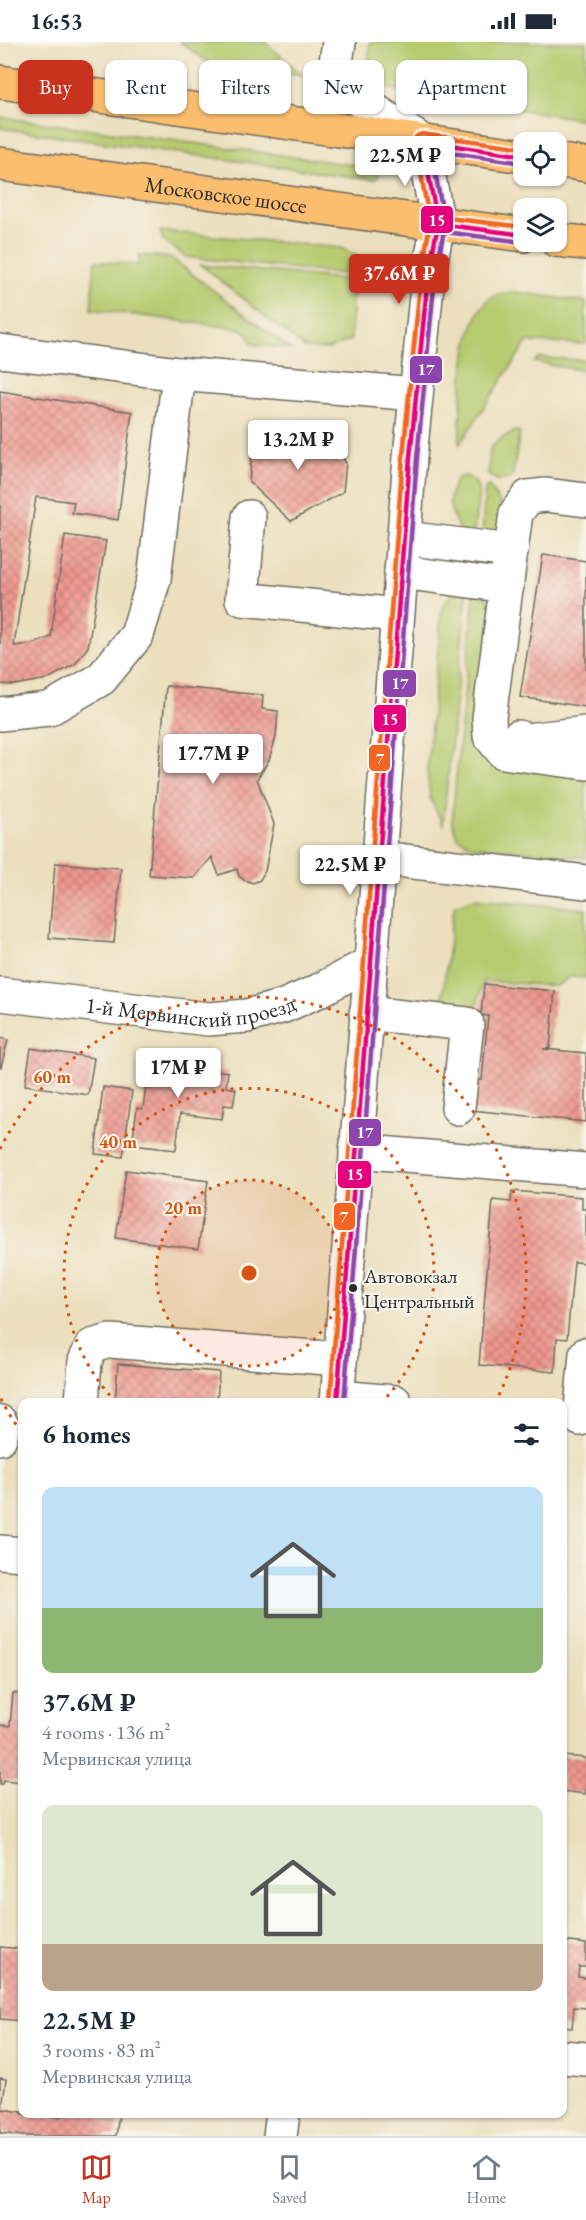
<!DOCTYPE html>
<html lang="en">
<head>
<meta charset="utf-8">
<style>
  body { margin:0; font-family:"EB Garamond",serif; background:#f2f2f3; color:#1f2937; height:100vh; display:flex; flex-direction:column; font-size:22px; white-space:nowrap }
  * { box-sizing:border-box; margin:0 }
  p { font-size:20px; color:#747a83 }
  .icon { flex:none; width:33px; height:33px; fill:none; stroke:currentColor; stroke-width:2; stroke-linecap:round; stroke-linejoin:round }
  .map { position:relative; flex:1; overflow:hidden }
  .sheet { position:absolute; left:18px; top:1356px; width:549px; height:720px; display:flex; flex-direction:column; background:#fff; border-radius:12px; box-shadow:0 2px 4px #0004 }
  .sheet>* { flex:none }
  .top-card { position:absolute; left:18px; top:18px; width:550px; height:54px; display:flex; gap:12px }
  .fabs { position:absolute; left:513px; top:90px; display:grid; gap:12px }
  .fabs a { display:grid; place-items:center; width:54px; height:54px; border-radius:12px; background:#fff; box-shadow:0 2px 4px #0004; font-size:30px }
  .price { position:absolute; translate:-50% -51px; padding:0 14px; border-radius:6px; background:#fff; color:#222; font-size:20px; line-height:39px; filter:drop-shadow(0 2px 3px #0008) }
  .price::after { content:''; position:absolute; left:50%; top:36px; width:18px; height:14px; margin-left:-9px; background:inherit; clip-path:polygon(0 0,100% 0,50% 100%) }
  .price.active { background:#c8321e; color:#fff }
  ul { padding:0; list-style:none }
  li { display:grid; align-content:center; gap:12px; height:318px; padding:0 24px }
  li span { display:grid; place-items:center; height:186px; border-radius:12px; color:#555 }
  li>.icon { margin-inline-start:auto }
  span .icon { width:108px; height:108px; fill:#fffc; stroke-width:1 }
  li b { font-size:26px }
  h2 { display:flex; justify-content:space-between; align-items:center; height:72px; padding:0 24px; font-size:26px }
  .tag { padding:0 21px; border-radius:12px; background:#fff; box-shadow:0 2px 4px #0004; font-size:21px; line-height:54px }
  .tag.active { background:#c8321e; color:#fff }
  .status { display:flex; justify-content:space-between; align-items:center; height:42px; padding:0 30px; background:#fff; direction:ltr }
  .status svg { height:16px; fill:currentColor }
  .dock { display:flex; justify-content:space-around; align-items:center; height:84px; border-top:2px solid #e0e1e3; background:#fff; font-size:16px; color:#747a83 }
  .dock a { display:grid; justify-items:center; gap:3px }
  .dock .active { color:#c8321e }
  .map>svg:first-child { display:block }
  .green { fill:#b6ca6e; stroke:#707a4c; stroke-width:1.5 }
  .building { fill:url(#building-cross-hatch) }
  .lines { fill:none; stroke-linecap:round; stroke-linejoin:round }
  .minor-casing { stroke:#6e6a5e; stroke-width:36 }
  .major-casing { stroke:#6e6a5e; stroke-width:36 }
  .minor { stroke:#fff; stroke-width:33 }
  .major { stroke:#fbbe6e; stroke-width:33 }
  .bus-1-casing { stroke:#f7f3e8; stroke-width:9 }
  .bus-2-casing { stroke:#f7f3e8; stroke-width:9 }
  .bus-3-casing { stroke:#f7f3e8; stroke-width:9 }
  .bus-1 { stroke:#e5007d; stroke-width:4.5 }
  .bus-2 { stroke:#8e44ad; stroke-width:4.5 }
  .bus-3 { stroke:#f26522; stroke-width:4.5 }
  .ring { fill:none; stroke:#d5540f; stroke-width:3; stroke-dasharray:3 6 }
  .bus-dot { fill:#2b2b2b; stroke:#f7f3e8; stroke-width:2 }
  .labels { text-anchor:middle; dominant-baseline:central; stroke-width:4.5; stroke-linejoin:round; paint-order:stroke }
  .bus-label { font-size:20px; fill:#2b2b2b; stroke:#f7f3e8; text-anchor:start }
  .street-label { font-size:22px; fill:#2b2b2b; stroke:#f7f3e8 }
  .centre { fill:#d5540f; stroke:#f7f3e8; stroke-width:3 }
  .ring-label { font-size:18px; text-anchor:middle; font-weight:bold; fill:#d5540f; stroke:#f7f3e8; stroke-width:4.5; stroke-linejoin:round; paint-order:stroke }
  .line-badge { stroke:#f7f3e8; stroke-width:2 }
  .badge-label { font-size:16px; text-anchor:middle; font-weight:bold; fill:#fff }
</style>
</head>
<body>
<div class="status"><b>16:53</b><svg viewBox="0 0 49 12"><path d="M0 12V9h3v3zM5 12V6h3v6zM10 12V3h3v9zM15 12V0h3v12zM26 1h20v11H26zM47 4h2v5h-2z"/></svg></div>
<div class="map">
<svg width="586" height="2094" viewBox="0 0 586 2094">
  <defs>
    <pattern id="building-cross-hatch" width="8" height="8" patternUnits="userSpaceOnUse" patternTransform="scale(1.5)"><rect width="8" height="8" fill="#ef978f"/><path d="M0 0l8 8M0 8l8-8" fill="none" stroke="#c27b75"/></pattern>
  </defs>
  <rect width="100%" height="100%" fill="#f7f3e8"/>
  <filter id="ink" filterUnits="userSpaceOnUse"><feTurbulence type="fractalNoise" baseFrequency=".0167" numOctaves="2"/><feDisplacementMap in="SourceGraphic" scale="12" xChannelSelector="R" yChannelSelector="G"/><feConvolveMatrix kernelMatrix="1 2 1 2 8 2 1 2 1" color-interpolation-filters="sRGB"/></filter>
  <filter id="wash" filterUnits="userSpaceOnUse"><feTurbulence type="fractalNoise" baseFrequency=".008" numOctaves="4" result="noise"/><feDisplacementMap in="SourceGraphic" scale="24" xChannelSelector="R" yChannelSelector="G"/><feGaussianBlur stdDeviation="1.35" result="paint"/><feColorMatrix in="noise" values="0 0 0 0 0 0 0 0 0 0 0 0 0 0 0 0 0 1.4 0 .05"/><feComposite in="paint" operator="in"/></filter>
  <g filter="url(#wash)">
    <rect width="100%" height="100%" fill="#ebdfbd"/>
    <path class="green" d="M180,0h85l37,33 -93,-12z
      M370,0h216v78l-212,-34 -6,-5z
      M0,75l376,51 2,9 -4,3 -374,-52z
      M160,189l182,17c15,7 25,14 33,29l-189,-20 -23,-17z
      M139,213l32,3 119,91 -38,-5 -4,-10 -6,-5 -151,-20 4,-48 44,4z
      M201,223l152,15 -2,60 -23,9 -23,-1z
      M515,250l71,10v42l-59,-2 -68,103c3,-38 0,-125 33,-148 6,-4 16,-4 23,-5z
      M539,316l47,2v11l-52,-9z
      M516,389l4,1 -7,42 -4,5 -12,1 -9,-5 2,-27 13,-11z
      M466,434l9,5 4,11 -6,44 -12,-4c-12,-21 -16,-32 -4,-54z
      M489,444l18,28 -6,20 -19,4 3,-50z
      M467,550l-24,232 -13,-26 -3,-28 15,-164 11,-13z
      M480,551l17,12 -18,139 107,29v85l-114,-12 -15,-9 -5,-16 22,-227z
      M474,856l112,11v69l-14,-2 -16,10 -73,-5 -9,38 -34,-4 14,-109z"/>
    <g id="blocks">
      <path class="building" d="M0,349l132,21 -14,108 -46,-7 2,-11 -38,-5 -22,149 19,-2 18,-7 14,-102 41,6 -18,106 -13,17 -27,15 -34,6 -14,-1z
        M279,387l48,3 19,31 -3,29 -52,29 -42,-39 3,-28z
        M543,513l43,6v146l-66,-10z
        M166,644l97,9 -1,14 16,2 -2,26 -7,23 -12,19 17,45 -9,47 -5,9 -7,3 -9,-3 -5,-4 -2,-7 -18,6 -7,-18 -18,21 -45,-3z
        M55,821l66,5 -7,75 -65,-5z
        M484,942l71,7 -5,57 -7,1 43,4v69l-115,-12 3,-30h8l6,-64 -7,-1z
        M0,996l8,2 -7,27h-1z
        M31,1006l63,10 -6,37 -63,-10z
        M150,1011l39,5 -1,9 40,5 -2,15 10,2 -3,17 -9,-1 -2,14 -42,-5 -4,36 -44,-5 5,-37 6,1z
        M103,1045l29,4 -9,66 -28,-3z
        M126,1128l82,11 -10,68 -82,-11z
        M512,1149l70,6v12h4v54l-12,-1 -7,77 -10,-1 -2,34 -76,-7 14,-165 18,2z
        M118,1322l101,8 -2,30h-102z
        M13,1651l9,1v88l-18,-2 -1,4h-3v-59l10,1z
        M562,1714l24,2v36l-24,-3z
        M562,1899l24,3v23h-7l-1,10 8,1v30l-12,-1 -2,21 -10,-1z
        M0,1905l22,2v72l-22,-2z
        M0,2036l6,1 -4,30 20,3v2l38,3 1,-3h58l-3,22h-93l-23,-3z"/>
    </g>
  </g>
  <g filter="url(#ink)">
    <use href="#blocks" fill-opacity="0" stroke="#6e6a5e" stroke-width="1.5"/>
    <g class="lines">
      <defs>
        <g id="minor">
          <path d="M0,309l179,23 237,20"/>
          <path d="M586,458l-40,-5 -18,2 -12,16 -27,205 1,18 13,16 83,11"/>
          <path d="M249,475l-7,82 155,16"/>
          <path d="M404,496l107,13"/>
          <path d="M401,530l106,14"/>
          <path d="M0,672l49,-5 52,-30 36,-44 17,-56 25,-205"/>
          <path d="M518,695l9,3 59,-7"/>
          <path d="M379,816l207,24"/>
          <path id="s1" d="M0,952l208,25 39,-3 37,-10 34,-15 52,-28"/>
          <path d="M366,971l101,11 -9,84"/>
          <path d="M356,1109l230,19"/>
          <path d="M338,1355l57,5"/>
          <path d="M82,1360l3,-41 7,-15 18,-5 230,18"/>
          <path d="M337,1360l73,-945 18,-181 10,-52 -16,-83 -77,-50 -8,-13 -1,-16 3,-20"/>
          <path d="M580,1377l6,-65"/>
          <path d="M0,1380l3,5 -3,11"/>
          <path d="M0,1510l22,2"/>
          <path d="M562,2015l24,2"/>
          <path d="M280,2094l3,-22"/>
        </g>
        <g id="major">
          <path d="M0,40l524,74"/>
          <path d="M556,118l30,5"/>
          <path id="s2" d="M0,122l524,71"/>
          <path d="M556,198l30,3"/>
        </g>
      </defs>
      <use href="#minor" class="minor-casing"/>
      <use href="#major" class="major-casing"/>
      <use href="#minor" class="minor"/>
      <use href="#major" class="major"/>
      <defs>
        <path id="bus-1" d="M438,182l86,11
          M337,1360l73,-945 18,-181 10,-52 -16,-83 102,15"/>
        <path id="bus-2" d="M437,189l86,11
          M344,1360l73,-944 18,-181 10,-52 -14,-75 92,13"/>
        <path id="bus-3" d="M439,175l85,10
          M330,1359l73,-945 18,-181 9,-51 -15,-84 2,-4 5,-2 102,14"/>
      </defs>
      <use href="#bus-1" class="bus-1-casing"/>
      <use href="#bus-2" class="bus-2-casing"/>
      <use href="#bus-3" class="bus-3-casing"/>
      <use href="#bus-1" class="bus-1"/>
      <use href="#bus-2" class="bus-2"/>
      <use href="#bus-3" class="bus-3"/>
    </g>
  </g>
  <circle cx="249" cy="1231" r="93" fill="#d5540f" fill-opacity=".12"/>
  <g class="ring">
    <circle cx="249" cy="1231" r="93"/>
    <path d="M116 1360A185 185 0 1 1 382 1360"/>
    <path d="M21 1390A278 278 0 0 1 0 1355M0 1107A278 278 0 1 1 496 1359"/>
  </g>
  <circle class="bus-dot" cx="353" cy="1246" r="5"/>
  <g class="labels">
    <g class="bus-label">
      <text x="364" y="1234">Автовокзал<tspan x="364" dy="25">Центральный</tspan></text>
    </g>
    <g class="street-label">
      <text stroke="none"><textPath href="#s2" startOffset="228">Московское шоссе</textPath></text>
      <text stroke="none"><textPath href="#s1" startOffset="192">1-й Мервинский проезд</textPath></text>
    </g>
  </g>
  <circle cx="249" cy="1231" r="9" class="centre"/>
  <g class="ring-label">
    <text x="52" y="1041">60 m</text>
    <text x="118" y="1106">40 m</text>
    <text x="183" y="1172">20 m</text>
  </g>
  <g class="line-badge">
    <rect x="420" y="163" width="34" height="29" rx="6" fill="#e5007d"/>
    <rect x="409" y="313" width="34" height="29" rx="6" fill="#8e44ad"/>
    <rect x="382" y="627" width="35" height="29" rx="6" fill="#8e44ad"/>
    <rect x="373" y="662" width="34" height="29" rx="6" fill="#e5007d"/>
    <rect x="368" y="702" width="23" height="28" rx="6" fill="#f26522"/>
    <rect x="348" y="1076" width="34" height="29" rx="6" fill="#8e44ad"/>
    <rect x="337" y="1118" width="35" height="29" rx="6" fill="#e5007d"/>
    <rect x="333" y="1160" width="23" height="29" rx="6" fill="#f26522"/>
  </g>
  <g class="badge-label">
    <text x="437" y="184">15</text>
    <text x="426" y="333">17</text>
    <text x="400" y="647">17</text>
    <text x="390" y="683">15</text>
    <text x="380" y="722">7</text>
    <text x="365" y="1096">17</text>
    <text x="355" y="1138">15</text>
    <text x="344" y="1180">7</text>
  </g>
</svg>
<div class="fabs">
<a><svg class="icon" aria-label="locate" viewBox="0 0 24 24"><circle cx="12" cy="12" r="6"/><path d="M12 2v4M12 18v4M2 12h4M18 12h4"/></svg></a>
<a><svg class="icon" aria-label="layers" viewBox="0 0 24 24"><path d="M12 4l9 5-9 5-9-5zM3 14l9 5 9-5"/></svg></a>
</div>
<b class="price" style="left:405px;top:145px">22.5M ₽</b>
<b class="price active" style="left:399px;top:263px">37.6M ₽</b>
<b class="price" style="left:298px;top:429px">13.2M ₽</b>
<b class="price" style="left:213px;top:743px">17.7M ₽</b>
<b class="price" style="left:350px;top:854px">22.5M ₽</b>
<b class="price" style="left:178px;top:1057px">17M ₽</b>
<div class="top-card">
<a class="tag active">Buy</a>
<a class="tag">Rent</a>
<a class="tag">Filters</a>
<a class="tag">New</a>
<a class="tag">Apartment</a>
</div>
<section class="sheet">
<h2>6 homes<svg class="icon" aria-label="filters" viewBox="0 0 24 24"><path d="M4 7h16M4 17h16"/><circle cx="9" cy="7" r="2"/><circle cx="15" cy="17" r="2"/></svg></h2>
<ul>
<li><span style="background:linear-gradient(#bfe0f5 65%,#8fb573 0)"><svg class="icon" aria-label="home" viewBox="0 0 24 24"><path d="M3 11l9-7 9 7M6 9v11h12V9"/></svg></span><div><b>37.6M ₽</b><p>4 rooms · 136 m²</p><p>Мервинская улица</p></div></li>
<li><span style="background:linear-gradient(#dfe7d0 75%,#b9a48a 0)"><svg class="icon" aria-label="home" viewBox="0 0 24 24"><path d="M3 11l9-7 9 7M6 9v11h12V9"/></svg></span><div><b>22.5M ₽</b><p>3 rooms · 83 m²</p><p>Мервинская улица</p></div></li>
</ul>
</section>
</div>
<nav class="dock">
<a class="active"><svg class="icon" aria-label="map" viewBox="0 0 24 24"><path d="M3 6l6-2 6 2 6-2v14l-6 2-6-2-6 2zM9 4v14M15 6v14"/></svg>Map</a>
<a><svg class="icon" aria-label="saved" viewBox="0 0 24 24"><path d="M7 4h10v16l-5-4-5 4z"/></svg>Saved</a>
<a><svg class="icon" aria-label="home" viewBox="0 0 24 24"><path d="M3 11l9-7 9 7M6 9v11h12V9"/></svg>Home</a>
</nav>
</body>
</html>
